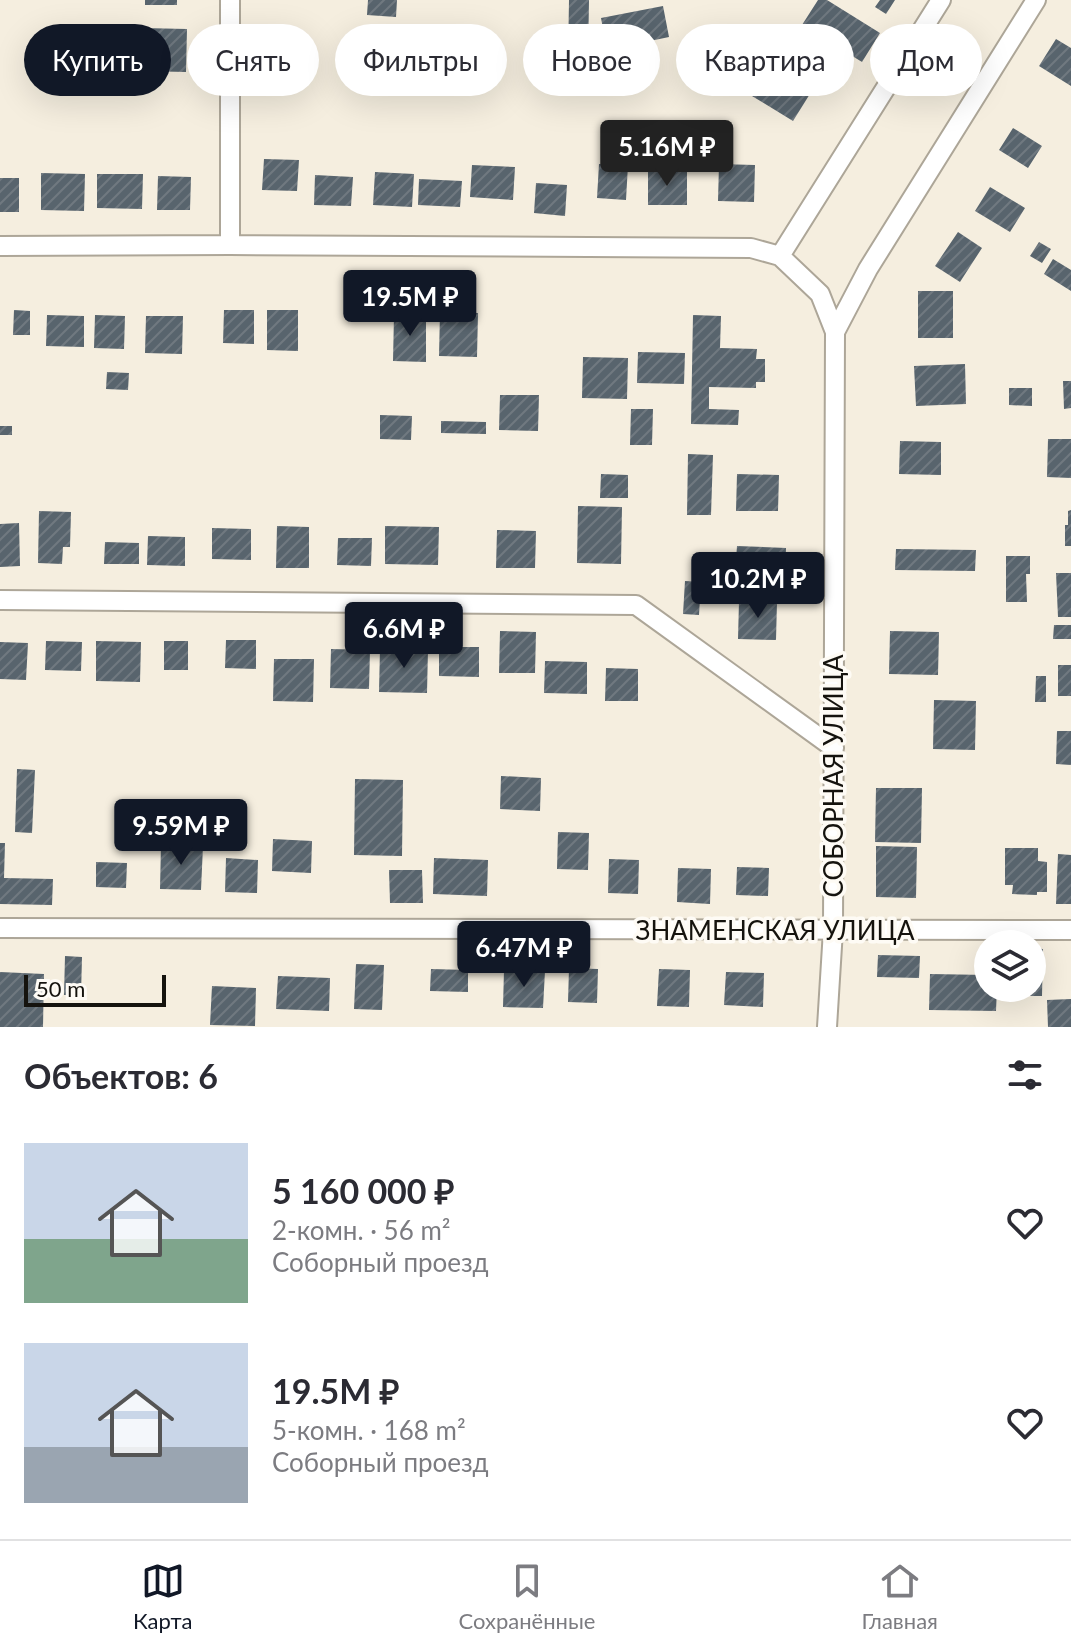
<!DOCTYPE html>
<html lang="ru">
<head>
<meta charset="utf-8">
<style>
  body { margin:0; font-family:Lato,sans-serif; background:#f2f2f3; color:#2b2b33; height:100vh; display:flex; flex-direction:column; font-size:30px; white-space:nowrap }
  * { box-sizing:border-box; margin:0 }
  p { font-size:26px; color:#7c7c81 }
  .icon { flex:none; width:44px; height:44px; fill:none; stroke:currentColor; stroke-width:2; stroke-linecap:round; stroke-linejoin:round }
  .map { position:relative; height:1027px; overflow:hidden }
  .panel { display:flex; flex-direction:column; background:#fff; flex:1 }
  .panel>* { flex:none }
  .guide { position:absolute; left:24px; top:24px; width:1024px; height:72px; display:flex; gap:16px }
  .fabs { position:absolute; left:974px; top:930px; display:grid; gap:16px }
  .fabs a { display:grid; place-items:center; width:72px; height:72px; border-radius:50%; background:#fff; box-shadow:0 8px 32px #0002; font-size:40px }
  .scale { position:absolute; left:24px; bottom:20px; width:142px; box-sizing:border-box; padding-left:8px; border:4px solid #15130e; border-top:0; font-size:22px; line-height:28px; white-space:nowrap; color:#15130e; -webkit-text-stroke:6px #fefbf5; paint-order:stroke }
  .price { position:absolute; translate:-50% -68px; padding:0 18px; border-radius:8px; background:#111827; color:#fff; font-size:26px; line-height:52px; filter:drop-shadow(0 2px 4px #0008) }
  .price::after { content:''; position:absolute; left:50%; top:48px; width:24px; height:18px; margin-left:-12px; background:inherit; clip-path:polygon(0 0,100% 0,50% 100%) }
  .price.selected { background:#222; color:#fff }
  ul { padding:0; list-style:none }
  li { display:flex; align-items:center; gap:24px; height:200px; padding:0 24px }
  li span { display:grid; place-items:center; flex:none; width:224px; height:160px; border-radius:0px; color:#555 }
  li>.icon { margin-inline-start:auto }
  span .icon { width:96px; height:96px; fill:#fffc; stroke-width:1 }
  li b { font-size:34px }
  h2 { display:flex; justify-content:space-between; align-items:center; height:96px; padding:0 24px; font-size:34px }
  .tag { padding:0 28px; border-radius:36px; background:#fff; box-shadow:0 8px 32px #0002; font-size:28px; line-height:72px }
  .tag.selected { background:#111827; color:#fff }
  .dock { display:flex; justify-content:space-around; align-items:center; height:112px; border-top:2px solid #e1e1e2; background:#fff; font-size:22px; color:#7c7c81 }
  .dock a { display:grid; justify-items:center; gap:4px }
  .dock .selected { color:#111827 }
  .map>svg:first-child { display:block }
  .building { fill:url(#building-hatch) }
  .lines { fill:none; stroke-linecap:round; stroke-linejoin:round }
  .minor-casing { stroke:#ada698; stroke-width:22 }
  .minor { stroke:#fff; stroke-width:18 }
  .labels { text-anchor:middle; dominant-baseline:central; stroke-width:7; stroke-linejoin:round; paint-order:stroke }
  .street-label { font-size:26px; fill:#15130e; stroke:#fefbf5 }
</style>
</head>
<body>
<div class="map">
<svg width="1071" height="1027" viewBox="0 0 1071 1027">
  <defs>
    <pattern id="building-hatch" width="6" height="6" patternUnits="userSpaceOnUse" patternTransform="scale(2)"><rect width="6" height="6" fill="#58646d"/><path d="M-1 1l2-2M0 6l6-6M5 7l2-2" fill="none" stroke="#707980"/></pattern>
  </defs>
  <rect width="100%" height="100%" fill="#f5eedf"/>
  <path class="building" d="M145,0h32v5h-32z
    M368,0h29l-1,17 -29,-2z
    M569,0h20l-1,59 -20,-1z
    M818,0h9l53,33 -18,29 -60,-37z
    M880,0h15l-9,14 -11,-7z
    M663,6l6,31 -62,13 -6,-32z
    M143,28l44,1 -1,43 -44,-1z
    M1056,39l15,9v38l-32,-20z
    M777,56l41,25 -25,40 -41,-25z
    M1013,128l29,18 -14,22 -29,-18z
    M264,159l35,1 -2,31 -35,-1z
    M599,164l29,1 -2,35 -29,-2z
    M719,164l36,1 -1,37 -36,-1z
    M472,165l43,2 -2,33 -43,-3z
    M648,171l39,1v33h-39z
    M375,172l39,2 -2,33 -39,-2z
    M41,173l44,1 -1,37 -43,-1z
    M97,174h46l-1,35 -45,-1z
    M315,175l38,2 -2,29 -37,-1z
    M158,176l33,1 -1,33h-33z
    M0,178h19v34h-19z
    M419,179l43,2 -2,26 -42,-2z
    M536,183l31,2 -2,31 -31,-3z
    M990,187l35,21 -15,24 -35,-21z
    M958,232l24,16 -22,34 -25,-16z
    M1039,242l12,7 -9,14 -12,-7z
    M1053,259l18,11v21l-27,-17z
    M918,291h35v47h-35z
    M14,310l16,1v24h-17z
    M224,310h30v34l-31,-1z
    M267,310h31v41l-31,-1z
    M440,312l38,1 -1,44 -38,-1z
    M47,315l37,1v31l-38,-1z
    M95,315l30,1 -1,33 -30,-1z
    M394,315h32v47l-33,-1z
    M693,315l28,1 -1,32 37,1 -1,10h9v23h-9v6l-47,-1v22l30,1 -1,15 -47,-1z
    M146,316h37l-1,38 -37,-1z
    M638,352l47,1 -1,31 -47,-1z
    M583,357l45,1 -1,41 -45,-1z
    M965,364l1,40 -50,2 -2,-40z
    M107,372l22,1 -1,17 -22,-1z
    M1063,381h8v27l-7,1z
    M1009,388h23v18l-23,-1z
    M500,395h39l-1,36 -39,-1z
    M631,409h22l-1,36h-22z
    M380,415l32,1 -1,24 -31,-1z
    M441,421l45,1v12l-45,-1z
    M0,426h12v9h-12z
    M1048,439h23v39l-24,-1z
    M900,441l41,1v33l-42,-1z
    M688,454l25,1 -2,60h-24z
    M601,474l27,1v23h-28z
    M737,474l42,1 -1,36h-42z
    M578,506l44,1 -1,57 -44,-1z
    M1071,510v36h-6v-21h3v-14z
    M39,511l32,1 -1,35h-7l-1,17 -24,-1z
    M19,523l1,43 -20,1v-43z
    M277,526l32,1v41h-33z
    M385,526l54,1 -1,38 -53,-1z
    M212,528l39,1v31l-39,-1z
    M497,530l39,1 -1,37h-39z
    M148,536l37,1v29l-38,-1z
    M338,538h34l-1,28 -34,-1z
    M105,542l34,1v21h-35z
    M737,546l49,2 -1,27 -50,-2z
    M896,549l80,1 -1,21 -80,-1z
    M1006,556h24v18h-4l1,28h-21z
    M1056,573h15v44h-13z
    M685,581l16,1 -2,33 -16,-1z
    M739,601l38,1 -1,38 -38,-1z
    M1054,625h17v14h-18z
    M500,631l36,1 -1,41h-36z
    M890,631l49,1 -1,43 -49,-1z
    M226,640h30v29l-31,-1z
    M46,641l36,1 -1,29 -36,-1z
    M96,641l45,1 -1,40 -44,-1z
    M164,641h24v29h-24z
    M0,642l28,1 -2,37 -26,-1z
    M439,647h40v30l-40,-1z
    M380,648l48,1 -1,44 -48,-1z
    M331,649l39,1 -1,39 -39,-1z
    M274,659h40l-1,43 -40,-1z
    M545,661l42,1v32l-43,-1z
    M1058,665h13v31h-13z
    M606,668l32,1v32h-33z
    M1036,676h10v26h-11z
    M934,700l42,1 -1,49 -42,-1z
    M1057,731h14v34l-15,-1z
    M17,769l18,1 -3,63 -17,-1z
    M501,776l40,2 -1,33 -40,-2z
    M355,779l48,1 -1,76 -48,-1z
    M876,788h46l-1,55 -46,-1z
    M558,832l31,1 -1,37 -31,-1z
    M273,839l39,2 -1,32 -39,-2z
    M0,843h5l-1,35 49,1 -1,26 -52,-1z
    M161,844l42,2 -2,44 -41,-1z
    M876,846l41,1 -1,51 -40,-1z
    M1005,848h33v13l9,1v30h-10v3l-25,-1 1,-9h-8z
    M1058,854l13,1v49h-15z
    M226,858l32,2 -1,33 -32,-1z
    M434,858l54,2 -1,36 -54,-2z
    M609,859l30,1 -1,34 -30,-1z
    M96,862l31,1 -1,25 -30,-1z
    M737,867l32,1 -1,28 -32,-1z
    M678,868l33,1 -1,35 -33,-2z
    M389,870h33l1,33h-33z
    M1032,948l11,1 -1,47h-22v-8h12z
    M878,955l42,1 -1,22 -42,-1z
    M65,956l17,1 -1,38h-17z
    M356,964l28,1 -2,45 -28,-1z
    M569,968l29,1 -1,34 -29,-1z
    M431,969l37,1v22l-38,-1z
    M659,969l31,1 -1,37 -32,-1z
    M504,970l41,1 -2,37 -40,-1z
    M0,972l44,2 -1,53h-43z
    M726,972l38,1 -1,34 -39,-2z
    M930,974l58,1v13h9l-1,23 -67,-1z
    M278,976l52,2 -1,33 -53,-2z
    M212,986l44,2 -1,38 -45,-1z
    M1071,999v28h-23l-1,-27z"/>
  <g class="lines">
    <defs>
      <path id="minor" d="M230,0v245
        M0,246l230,-1 521,3 29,8 40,38 15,38 -2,598 -6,97
        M780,256l161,-256
        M835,332l33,-63 168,-269
        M0,600l636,5 198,143
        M0,928l1071,2"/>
    </defs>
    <use href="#minor" class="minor-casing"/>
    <use href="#minor" class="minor"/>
  </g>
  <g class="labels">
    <g class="street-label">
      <text transform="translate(833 776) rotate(-90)">СОБОРНАЯ УЛИЦА</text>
      <text x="775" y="930">ЗНАМЕНСКАЯ УЛИЦА</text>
    </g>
  </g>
</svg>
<div class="fabs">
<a><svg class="icon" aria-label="layers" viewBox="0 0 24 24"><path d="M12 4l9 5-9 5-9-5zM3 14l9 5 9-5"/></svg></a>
</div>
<div class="scale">50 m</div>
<b class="price selected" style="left:667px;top:188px">5.16M ₽</b>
<b class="price" style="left:410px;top:338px">19.5M ₽</b>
<b class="price" style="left:758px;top:620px">10.2M ₽</b>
<b class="price" style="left:404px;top:670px">6.6M ₽</b>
<b class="price" style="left:181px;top:867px">9.59M ₽</b>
<b class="price" style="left:524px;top:989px">6.47M ₽</b>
<div class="guide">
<a class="tag selected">Купить</a>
<a class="tag">Снять</a>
<a class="tag">Фильтры</a>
<a class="tag">Новое</a>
<a class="tag">Квартира</a>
<a class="tag">Дом</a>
</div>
</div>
<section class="panel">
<h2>Объектов: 6<svg class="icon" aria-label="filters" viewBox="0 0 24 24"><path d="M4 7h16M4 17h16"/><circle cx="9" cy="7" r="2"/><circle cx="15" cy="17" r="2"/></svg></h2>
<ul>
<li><span style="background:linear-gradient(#c9d6e8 60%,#7fa58c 0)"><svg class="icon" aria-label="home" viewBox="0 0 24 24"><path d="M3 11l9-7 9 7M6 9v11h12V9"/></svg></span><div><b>5 160 000 ₽</b><p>2-комн. · 56 m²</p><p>Соборный проезд</p></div><svg class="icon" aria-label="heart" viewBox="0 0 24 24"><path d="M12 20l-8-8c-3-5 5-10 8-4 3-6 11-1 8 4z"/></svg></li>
<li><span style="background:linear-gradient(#c9d6e8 65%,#9aa5b1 0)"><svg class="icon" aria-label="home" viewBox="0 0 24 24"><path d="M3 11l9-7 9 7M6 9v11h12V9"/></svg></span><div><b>19.5M ₽</b><p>5-комн. · 168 m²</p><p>Соборный проезд</p></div><svg class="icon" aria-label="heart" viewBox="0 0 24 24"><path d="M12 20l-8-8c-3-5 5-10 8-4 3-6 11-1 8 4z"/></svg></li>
</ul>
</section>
<nav class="dock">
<a class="selected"><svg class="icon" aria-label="map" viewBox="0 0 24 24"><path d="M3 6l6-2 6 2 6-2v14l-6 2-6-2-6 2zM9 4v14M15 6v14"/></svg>Карта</a>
<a><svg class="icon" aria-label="saved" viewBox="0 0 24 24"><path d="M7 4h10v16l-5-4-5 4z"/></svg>Сохранённые</a>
<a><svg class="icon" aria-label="home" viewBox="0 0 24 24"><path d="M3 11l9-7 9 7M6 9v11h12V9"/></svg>Главная</a>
</nav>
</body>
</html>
